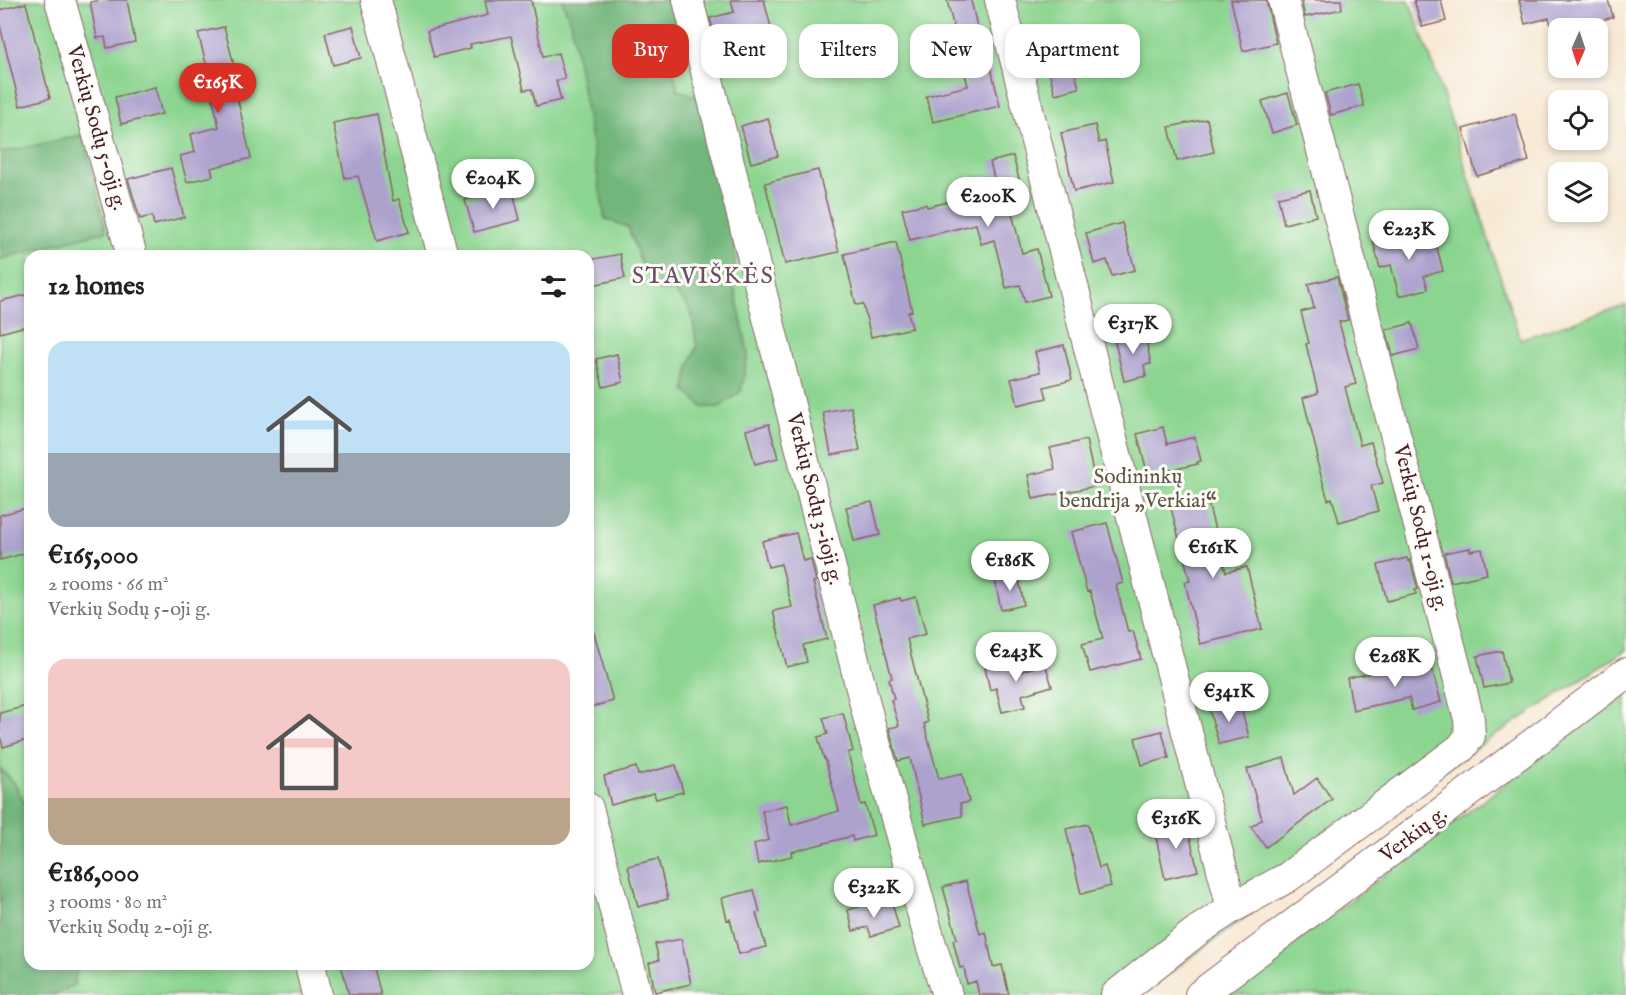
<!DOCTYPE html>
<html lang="en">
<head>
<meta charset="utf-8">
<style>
  body { margin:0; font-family:"IM FELL English",serif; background:#f2f2f2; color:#202124; height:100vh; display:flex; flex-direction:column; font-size:22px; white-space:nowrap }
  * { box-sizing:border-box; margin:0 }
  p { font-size:20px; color:#757577 }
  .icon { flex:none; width:33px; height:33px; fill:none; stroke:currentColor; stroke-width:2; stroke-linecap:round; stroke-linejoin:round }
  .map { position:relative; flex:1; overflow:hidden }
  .drawer { position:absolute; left:24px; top:250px; width:570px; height:720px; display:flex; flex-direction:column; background:#fff; border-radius:18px; box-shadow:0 3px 9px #0003 }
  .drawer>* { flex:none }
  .hud { position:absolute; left:612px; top:24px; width:570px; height:54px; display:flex; gap:12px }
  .needle { width:39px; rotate:183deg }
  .controls { position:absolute; left:1548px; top:18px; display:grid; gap:12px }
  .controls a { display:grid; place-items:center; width:60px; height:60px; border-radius:12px; background:#fff; box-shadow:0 3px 9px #0003; font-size:30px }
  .price { position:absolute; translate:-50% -51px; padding:0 14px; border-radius:21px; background:#fff; color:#222; font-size:20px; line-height:39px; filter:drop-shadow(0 2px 3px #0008) }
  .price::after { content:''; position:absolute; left:50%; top:36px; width:18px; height:14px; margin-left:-9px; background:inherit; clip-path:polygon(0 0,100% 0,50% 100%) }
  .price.on { background:#d93025; color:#fff }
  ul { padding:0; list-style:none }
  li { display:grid; align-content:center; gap:12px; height:318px; padding:0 24px }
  li span { display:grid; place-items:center; height:186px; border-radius:18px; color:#555 }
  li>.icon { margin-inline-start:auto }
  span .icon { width:108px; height:108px; fill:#fffc; stroke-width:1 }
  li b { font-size:26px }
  h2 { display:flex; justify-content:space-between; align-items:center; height:72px; padding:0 24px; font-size:26px }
  .chip { padding:0 21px; border-radius:18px; background:#fff; box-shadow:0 3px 9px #0003; font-size:21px; line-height:54px }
  .chip.on { background:#d93025; color:#fff }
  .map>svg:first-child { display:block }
  .green { fill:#8cd590; stroke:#6b7a5e; stroke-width:1.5 }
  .forest { fill:#71b67a; stroke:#5e6a52; stroke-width:1.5 }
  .building { fill:#ada2ce }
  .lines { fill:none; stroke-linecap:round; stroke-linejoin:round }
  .minor-casing { stroke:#876566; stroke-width:32 }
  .minor { stroke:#fff; stroke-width:30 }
  .labels { text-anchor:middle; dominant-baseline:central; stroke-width:6; stroke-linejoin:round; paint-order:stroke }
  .street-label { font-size:21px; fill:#4a1f2b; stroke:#fdfcf7 }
  .park-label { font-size:21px; fill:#5e5649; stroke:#fdfcf7 }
  .quarter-label { font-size:24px; letter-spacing:1.5px; fill:#6d4d64; stroke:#fdfcf7 }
</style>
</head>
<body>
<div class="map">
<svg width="1626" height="995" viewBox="0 0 1626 995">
  <rect width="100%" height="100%" fill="#fdfcf7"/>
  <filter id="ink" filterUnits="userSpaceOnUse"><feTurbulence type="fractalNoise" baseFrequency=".0167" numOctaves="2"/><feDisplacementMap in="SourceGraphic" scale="12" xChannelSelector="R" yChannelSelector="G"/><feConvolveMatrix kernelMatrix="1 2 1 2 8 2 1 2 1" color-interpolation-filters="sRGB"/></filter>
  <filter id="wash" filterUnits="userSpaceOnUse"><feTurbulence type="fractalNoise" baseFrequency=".008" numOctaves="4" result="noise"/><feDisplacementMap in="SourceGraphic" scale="24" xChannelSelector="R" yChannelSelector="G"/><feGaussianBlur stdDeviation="1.35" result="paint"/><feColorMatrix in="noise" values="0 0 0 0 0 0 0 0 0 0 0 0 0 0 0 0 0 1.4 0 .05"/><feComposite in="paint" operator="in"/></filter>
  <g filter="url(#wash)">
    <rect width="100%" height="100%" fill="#f7e8d3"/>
    <path class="green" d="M0,0h562l9,24 57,203 13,36 34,29 16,18 6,36 -8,21 -4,23 18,17h16l22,-16 7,-38 -14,-67 3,-118 -19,-64 -40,-14 -7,-26 4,-25v-39h734l27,73 84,266 106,-34v345l-158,103 -328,242h-1090l11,-3 16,-21 -2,-6 513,-1v-708h-558v557l-16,-30 -14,-15v-509l106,-28 -23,-96 -83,18z
      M1626,693v302h-401z"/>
    <path class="forest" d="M562,0h113v39l-4,25 7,26 40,14 19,64 -3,118 14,67 -7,38 -22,16h-16l-18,-17 4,-23 8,-21 -6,-36 -16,-18 -17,-2 -17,-27 -13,-36 -23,-8 -34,-195z
      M83,135l23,96 -106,28v-106z
      M0,768l14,15 16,30v151l45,1 2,6 -3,14 -13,7 -11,3h-50z"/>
    <g id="blocks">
      <path class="building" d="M101,0h26l8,42 -28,6 -2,-11 -8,1 -7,-36z
        M485,0h46l12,57 15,-4 7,26 -9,2 5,19 -25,6 -4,-17 -8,1 -13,-54 -41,8 1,4 -37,9 -7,-26 61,-16z
        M731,0h33l15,59 -44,12 -4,-15 -11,2 -10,-40 24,-6z
        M947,0h24l9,40 4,-1 16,67 -67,16 -7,-26 42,-10z
        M1231,0h35l10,43 -33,8z
        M1301,0h40l1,9 -37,8z
        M1414,0h27l5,21 -24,6z
        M1519,0h89l5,17 -25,7 1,4h-37l-3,-10 -24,6z
        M26,3l24,95 -30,8 -20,-80v-16z
        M353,26l8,32 -28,7 -8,-32z
        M224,27l10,38 -4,1 21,92 -40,10 2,8 -26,6 -7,-26 15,-4 -4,-18 28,-7 -8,-36 2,-1 -15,-57z
        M1067,43l12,45 -24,6 -12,-45z
        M1358,84l6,22 -33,9 -6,-22z
        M155,87l7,27 -41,10 -6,-27z
        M1288,93l9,32 -25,8 -10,-32z
        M377,114l16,87 6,-2 10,33 -32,9 -19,-65 -13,2 -12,-55z
        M1515,114l14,47 -52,15 -14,-47z
        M768,118l10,38 -27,7 -10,-37z
        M1207,119l7,33 -37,9 -8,-34z
        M1095,125l4,18 6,-2 9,41 -40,9 -13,-58z
        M1013,156l8,31 -5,1 5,18 -10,3 11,44 15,-4 12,47 -24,6 -5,-17 -14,3 -12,-48 -13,4 -5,-20 -66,16 -8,-31 24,-5 1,3 70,-17 -7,-28z
        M171,168l13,49 -30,8 -2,-9 -12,3 -12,-40z
        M818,170l21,82 -54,12 -20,-81z
        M512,188l8,32 -46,12 -9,-32z
        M1310,190l6,26 -32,8 -6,-27z
        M1122,223l13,47 -23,6 -5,-16 -13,4 -8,-31z
        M1412,231l3,13 20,-5 8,32 -19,5 4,13 -29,7 -8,-31 -11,3 -7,-27z
        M896,242l16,69 -4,1 4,16 -41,9 -8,-33 -7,1 -12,-51z
        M620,254l5,24 -37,8v-26z
        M1337,277l11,43 -9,2 17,62 -11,3 15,58 11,-3 12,41 -12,3 7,25 -39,11 -7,-24 -4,2 -12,-42 2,-1 -15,-59 15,-5 -12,-49 3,-1 -8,-31 13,-4 -6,-24z
        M30,294v31l-30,8v-32z
        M1412,323l7,26 -26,7 -7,-26z
        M1144,331l7,33 -7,1 2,11 -22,5 -10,-43z
        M1064,345l8,35 -28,7 3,11 -29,7 -7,-26 29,-7 -5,-20z
        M617,354l6,28 -20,5 -7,-28z
        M851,407l9,43 -29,5 -8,-43z
        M769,424l9,34 -23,6 -9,-34z
        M1163,427l4,17 28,-7 6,24 -4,1 1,2 -50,11 -11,-41z
        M1086,440l10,46 -63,13 -5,-24 27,-6 -5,-21z
        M1207,499l19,73 21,-5 15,62 -62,15 -15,-62 5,-1 -19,-73z
        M872,502l8,33 -26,6 -8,-34z
        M30,507v45l-30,8v-45z
        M1107,523l16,60 -7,2 12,47 5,-1 8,28 -51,13 -8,-28 21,-5 -13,-48 -3,1 -16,-60z
        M796,533l7,28 8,-2 5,22 -3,1 14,57 -24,6 4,17 -20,5 -14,-56 19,-4 -11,-43 -13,3 -6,-26z
        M1470,548v3l12,-2 5,25 -36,8 -7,-29z
        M1407,558l1,3 2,-1 8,29 -3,1 1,4 -29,7 -9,-36z
        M1018,575l6,30 -23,5 -6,-30z
        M916,597l10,37 -19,5 21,83 -4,2 15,55 23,-5 7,28 -9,2 2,12 -37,8 -15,-66 -12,3 -9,-33 10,-2 -8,-26 3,-1 -5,-20 3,-1 -19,-73 27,-7 1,3z
        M594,633l19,68 -25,7v-74z
        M1502,651l7,32 -25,5 -7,-32z
        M1014,661l3,12 28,-10 7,23 -30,9 3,12 -23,5 -6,-24 -6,2 -5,-22z
        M1431,665l10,37 -29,8 -3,-12 -56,12 -6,-32 44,-9 1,5z
        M1239,701l10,36 -30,7 -10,-35z
        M30,705v34l-27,8 -3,-11v-23z
        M843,713l10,38 -5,2 13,52 4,-1 9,31 -21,6 -1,-5 -61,16 1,4 -34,8 -4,-20 15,-4 -7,-29 25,-6 4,20 48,-14 -14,-53 -1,1 -6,-22 10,-3 -5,-16z
        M1162,731l7,27 -27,7 -7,-27z
        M1284,758l10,37 23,-17 15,21 -66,48 -15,-20 11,-8 -15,-50z
        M676,765l7,27 -27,7 -2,-6 -43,12 -7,-29 32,-9 2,8z
        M1186,821l12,50 -33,8 -11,-51z
        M1088,824l11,44 6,-2 6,20 -30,8 -15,-65z
        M658,859l10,40 -30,8 -10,-41z
        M966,881l14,53 6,-2 7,35 9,-2 7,30h-30l-3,-14 -9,3 -3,-17 -4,1 -7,-28 4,-1 -14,-52z
        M754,890l6,22 -4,1 10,34 -27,7 -9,-35 -3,1 -5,-22z
        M892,903l7,25 -28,8 -3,-9 -15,4 -5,-21 20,-6 1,5z
        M681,939l10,45 -36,8 -6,-29 10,-3 -4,-16z
        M341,964h32l8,31h-32z"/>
    </g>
  </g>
  <g filter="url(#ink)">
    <use href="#blocks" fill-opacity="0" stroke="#876566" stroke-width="1.5"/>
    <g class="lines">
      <defs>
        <path id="minor" d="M60,0l72,256
          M376,0l67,256
          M688,0l182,724 60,217 17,54
          M1000,0l232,908
          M588,808l49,187
          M310,964l7,31
          M1116,995l81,-64 35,-23 56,-31 173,-129 9,-12 -1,-17 -186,-719
          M1200,995l426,-322"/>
      </defs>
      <use href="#minor" class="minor-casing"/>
      <use href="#minor" class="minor"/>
    </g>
  </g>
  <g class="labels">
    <g class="street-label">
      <text transform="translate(96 128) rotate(74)">Verkių Sodų 5-oji g.</text>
      <text transform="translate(814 499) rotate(76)">Verkių Sodų 3-ioji g.</text>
      <text transform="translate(1420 528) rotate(76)">Verkių Sodų 1-oji g.</text>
      <text transform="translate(1414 835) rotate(-37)">Verkių g.</text>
    </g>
    <g class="park-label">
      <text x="1138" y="477">Sodininkų<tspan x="1138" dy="24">bendrija „Verkiai“</tspan></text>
    </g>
    <g class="quarter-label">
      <text x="703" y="276">STAVIŠKĖS</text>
    </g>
  </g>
</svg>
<div class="controls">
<a><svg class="needle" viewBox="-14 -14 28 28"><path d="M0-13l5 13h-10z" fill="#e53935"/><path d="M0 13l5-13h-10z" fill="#757577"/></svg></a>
<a><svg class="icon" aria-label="locate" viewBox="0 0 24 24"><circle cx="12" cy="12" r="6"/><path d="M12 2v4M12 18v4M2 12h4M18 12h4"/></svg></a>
<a><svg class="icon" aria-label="layers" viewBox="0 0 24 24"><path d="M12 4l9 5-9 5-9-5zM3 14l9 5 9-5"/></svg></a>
</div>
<b class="price on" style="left:218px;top:114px">€165K</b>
<b class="price" style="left:493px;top:210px">€204K</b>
<b class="price" style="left:988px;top:228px">€200K</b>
<b class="price" style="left:1409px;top:261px">€223K</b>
<b class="price" style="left:1133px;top:355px">€317K</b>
<b class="price" style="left:1213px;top:579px">€161K</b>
<b class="price" style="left:1010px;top:592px">€186K</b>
<b class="price" style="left:1016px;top:683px">€243K</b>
<b class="price" style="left:1395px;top:688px">€268K</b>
<b class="price" style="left:1229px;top:723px">€341K</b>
<b class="price" style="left:1176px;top:850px">€316K</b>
<b class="price" style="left:874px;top:919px">€322K</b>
<div class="hud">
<a class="chip on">Buy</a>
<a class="chip">Rent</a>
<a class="chip">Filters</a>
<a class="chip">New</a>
<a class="chip">Apartment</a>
</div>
<section class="drawer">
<h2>12 homes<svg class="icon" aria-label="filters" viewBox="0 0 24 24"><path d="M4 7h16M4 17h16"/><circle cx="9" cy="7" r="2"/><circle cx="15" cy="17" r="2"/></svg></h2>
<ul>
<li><span style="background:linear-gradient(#bfe0f5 60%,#9aa5b1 0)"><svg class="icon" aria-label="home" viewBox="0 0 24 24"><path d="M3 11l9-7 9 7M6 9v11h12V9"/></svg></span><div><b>€165,000</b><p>2 rooms · 66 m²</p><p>Verkių Sodų 5-oji g.</p></div></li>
<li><span style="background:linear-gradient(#f6c9c9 75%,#b9a48a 0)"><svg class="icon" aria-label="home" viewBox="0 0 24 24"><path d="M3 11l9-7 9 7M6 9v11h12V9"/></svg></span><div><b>€186,000</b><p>3 rooms · 80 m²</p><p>Verkių Sodų 2-oji g.</p></div></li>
</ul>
</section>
</div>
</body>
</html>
